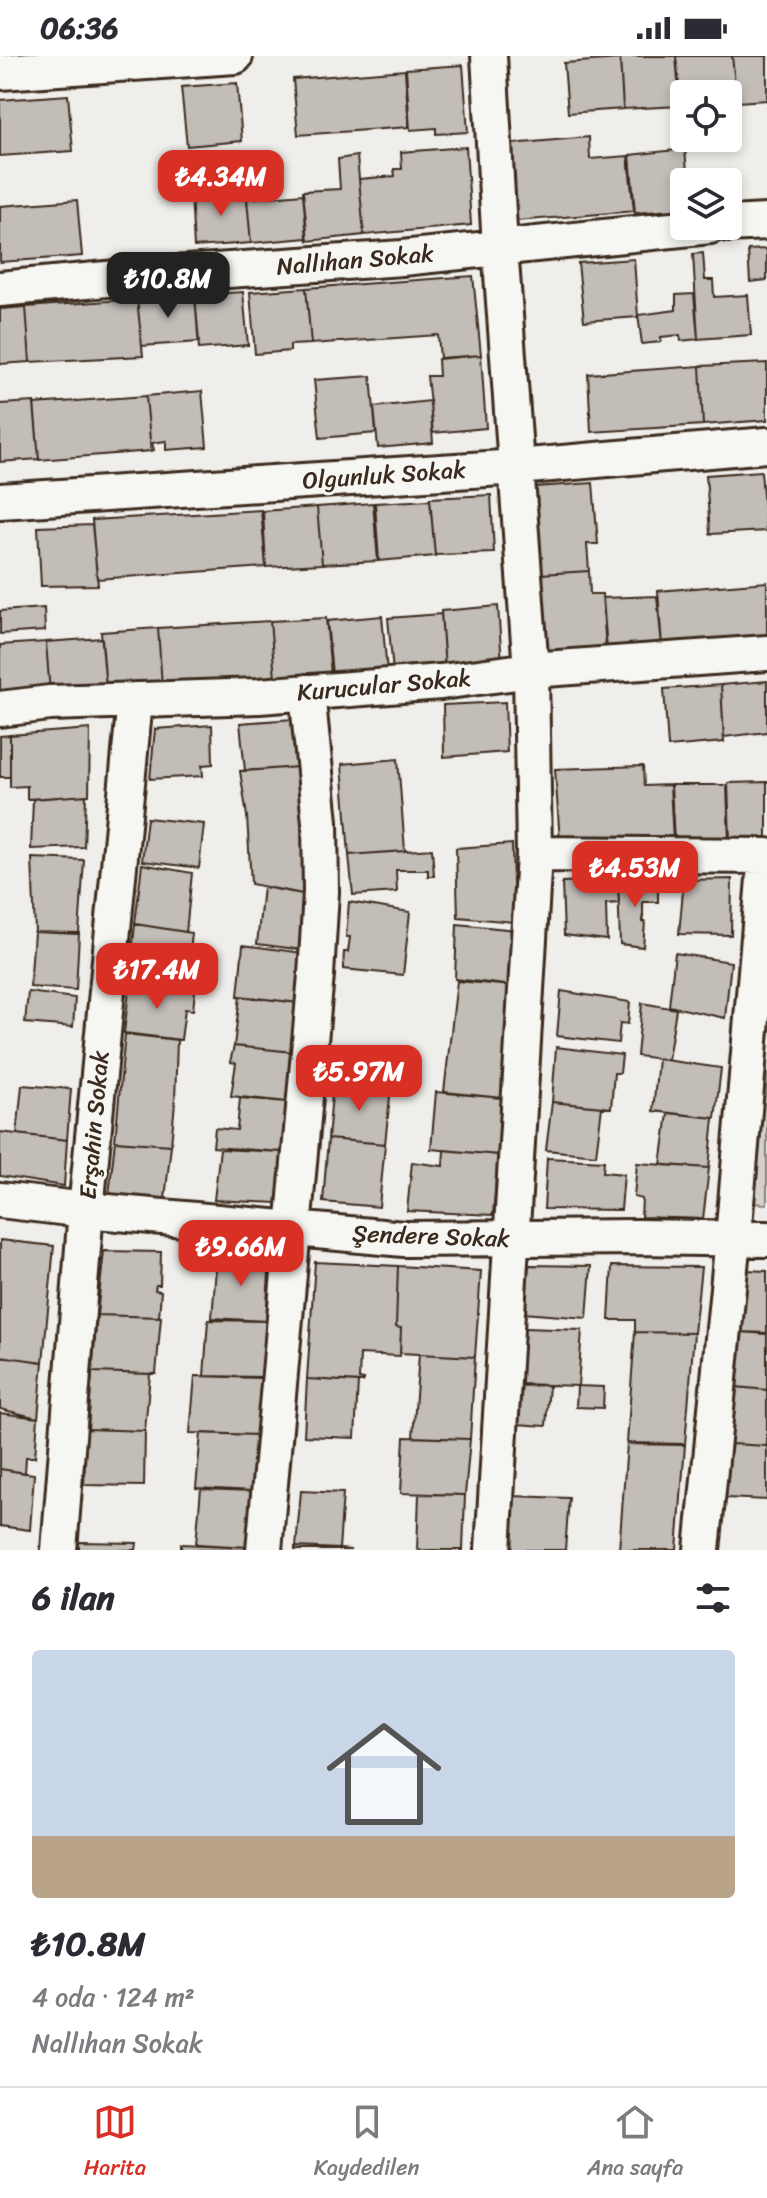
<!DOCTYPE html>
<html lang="tr">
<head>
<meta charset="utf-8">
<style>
  body { margin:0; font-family:Sriracha,sans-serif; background:#f2f2f3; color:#2b2b33; height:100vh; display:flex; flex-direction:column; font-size:30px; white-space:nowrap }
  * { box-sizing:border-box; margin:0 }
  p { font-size:26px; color:#7c7c81 }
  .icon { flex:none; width:44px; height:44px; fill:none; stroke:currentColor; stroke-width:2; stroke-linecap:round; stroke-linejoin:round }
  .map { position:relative; height:1494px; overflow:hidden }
  .sheet { display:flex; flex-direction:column; background:#fff; flex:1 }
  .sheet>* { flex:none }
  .tools { position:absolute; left:670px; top:24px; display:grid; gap:16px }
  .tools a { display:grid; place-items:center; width:72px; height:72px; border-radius:8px; background:#fff; box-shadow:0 4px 12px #0003; font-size:40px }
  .price { position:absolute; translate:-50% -68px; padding:0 18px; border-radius:16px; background:#d93025; color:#fff; font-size:26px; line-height:52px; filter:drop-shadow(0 2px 4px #0008) }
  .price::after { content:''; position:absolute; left:50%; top:48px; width:24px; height:18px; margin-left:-12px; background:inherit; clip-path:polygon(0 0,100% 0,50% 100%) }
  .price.on { background:#222; color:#fff }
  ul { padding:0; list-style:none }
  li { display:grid; align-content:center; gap:16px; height:424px; padding:0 32px }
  li span { display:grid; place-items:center; height:248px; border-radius:8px; color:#555 }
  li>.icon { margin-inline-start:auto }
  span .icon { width:144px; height:144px; fill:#fffc; stroke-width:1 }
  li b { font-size:34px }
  h2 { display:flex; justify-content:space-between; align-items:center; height:96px; padding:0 32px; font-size:34px }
  .status { display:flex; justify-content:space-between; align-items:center; height:56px; padding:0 40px; background:#fff; direction:ltr }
  .status svg { height:22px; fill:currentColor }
  .dock { display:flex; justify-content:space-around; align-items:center; height:112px; border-top:2px solid #e1e1e2; background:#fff; font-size:22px; color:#7c7c81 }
  .dock a { display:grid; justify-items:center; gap:4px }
  .dock .on { color:#d93025 }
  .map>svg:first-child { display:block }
  .green { fill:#d4d1cc; stroke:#887e75; stroke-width:2 }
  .building { fill:#c2bdb7; stroke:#3b2a1e; stroke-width:2 }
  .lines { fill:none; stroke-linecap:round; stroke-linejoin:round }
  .minor-casing { stroke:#3b2a1e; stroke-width:40 }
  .minor { stroke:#f6f6f2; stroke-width:34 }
  .labels { text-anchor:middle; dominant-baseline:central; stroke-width:6; stroke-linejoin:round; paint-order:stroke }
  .street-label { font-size:24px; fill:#3b2a1e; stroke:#f6f6f2 }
</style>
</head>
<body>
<div class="status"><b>06:36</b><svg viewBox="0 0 49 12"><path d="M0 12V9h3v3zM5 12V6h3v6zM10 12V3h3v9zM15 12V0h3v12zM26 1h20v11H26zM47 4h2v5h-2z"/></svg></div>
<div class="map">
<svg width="767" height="1494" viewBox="0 0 767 1494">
  <rect width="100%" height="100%" fill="#efeeea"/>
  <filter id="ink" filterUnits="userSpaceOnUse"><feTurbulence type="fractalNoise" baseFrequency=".0125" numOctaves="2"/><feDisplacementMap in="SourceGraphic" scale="16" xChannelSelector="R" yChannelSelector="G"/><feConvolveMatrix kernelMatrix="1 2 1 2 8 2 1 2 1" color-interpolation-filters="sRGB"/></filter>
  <g filter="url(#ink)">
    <path class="green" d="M767,982v166l-15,-1z"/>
    <path class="building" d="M620,0h56l4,50 -57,3z
      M676,0h56l5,46h-9v-8h-44v11h-3z
      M732,0h35v44l-30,2z
      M620,3l3,50 -55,4 -4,-50z
      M463,9l5,67 -32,2v-6l-26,2 -4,-61z
      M405,14l4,57 -111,8 -5,-56z
      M237,27l5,58 -55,5 -6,-59z
      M68,39l5,56 -73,5v-56z
      M589,81l1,22 38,-3 6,55 -117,10 -6,-77z
      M466,91l5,78 -107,10 -5,-56 36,-3 -1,-7h8l-1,-17z
      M685,93l3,33h-4v27l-49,4 -5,-58z
      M357,100l7,79 -56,6 -5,-50 37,-2 -2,-30z
      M246,133l5,54 -57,4 -3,-53z
      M303,138l4,44 -56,5 -4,-44z
      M77,144l5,56 -82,6v-56z
      M767,193v31l-17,2 -2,-32z
      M703,197l2,27h8l1,17 34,-2 3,40 -53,4 -5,-85z
      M634,203l4,58 -54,4 -6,-58z
      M473,220l8,79 -41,3 -2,-23 -127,9 -5,-56z
      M306,232l5,56 -21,1v6l-35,3 -5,-62z
      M243,236l5,53 -49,4 -4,-54z
      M694,238l4,45 -17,2 -1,-6 -19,2v5l-19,2 -4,-29 38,-5v-15z
      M195,239l4,47 -57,4 -5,-47z
      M137,243l6,57 -113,6 -4,-55z
      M26,251l4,55 -30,2v-55z
      M481,299l5,73 -53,5 -6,-57h12l-1,-17z
      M767,307v57l-64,5 -3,-59z
      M700,310l3,59 -112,7 -3,-58z
      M371,320l5,57 -56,5 -6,-58z
      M202,335l5,56 -41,3v-9l-14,2 2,7 -3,1 -5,-55z
      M146,340l5,55 -112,9 -5,-56z
      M430,345l3,42 -55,5 -4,-41z
      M34,346l5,57 -39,3v-58z
      M761,415l5,60 -56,3 -4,-59z
      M593,427l5,61h-11l2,27 -48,3 -6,-87z
      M491,439l3,58 -59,2 -5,-57z
      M430,444l5,56 -56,5 -4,-58z
      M373,447l5,58 -56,3 -5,-57z
      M317,451l5,57 -56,3 -3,-56z
      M261,454l5,57 -169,12 -5,-59z
      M92,469l6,60 -57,1 -3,-59z
      M589,515l1,23h12l4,56 -60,5 -5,-81z
      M767,526v56l-105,8 -4,-55z
      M657,540l5,50 -55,4 -4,-52z
      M498,550l4,57 -57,5 -4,-57z
      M44,552l1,23 -45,3v-23z
      M441,558l4,55 -52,3 -5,-54z
      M382,560l5,56 -55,2 -5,-53z
      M326,562l5,57 -56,3 -5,-57z
      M270,565l5,57 -113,8 -4,-58z
      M158,572l4,58 -56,3 -5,-57z
      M102,582l4,51 -56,4 -4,-51z
      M46,586l4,51 -50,4v-52z
      M767,625v51l-43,5 -3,-52z
      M721,629l3,57 -56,5 -4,-58z
      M505,646l2,50 -63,5 -1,-52z
      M293,663l5,48 -53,4 -5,-48z
      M212,669l1,39 -11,1 1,11 -53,3 5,-50z
      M90,673l-1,66 -62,4v-13l-17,1v-52z
      M10,679v42h-10v-41z
      M398,703l7,92 -56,4 -7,-91z
      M643,710l1,20 26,-1 3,56 -113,1 -5,-73z
      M298,711l10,128 -57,-11 -4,-68 -7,-45z
      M767,726v59l-37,-1 -2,-57z
      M671,729h56l2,56h-55z
      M86,739l-2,52 -53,2 2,-50z
      M147,762l57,6 -5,44 -57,-7z
      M512,788l2,78 -56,-5 -2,-69z
      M432,793l2,27h-6v-6h-32l1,22 -44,3 -4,-40z
      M32,802l52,2 -5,73 -44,-1z
      M142,808l50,9 -6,59 -51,-8z
      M658,823v23h-15v20h2l-2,25 -23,-3 -2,-64z
      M732,823l-1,56 -52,-1 5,-54z
      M618,824l1,23 -13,1 1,36 -43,-5 -2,-53z
      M263,831l45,8 -4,55 -47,-6z
      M349,846l61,10 -7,63 -60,-6 1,-17h4l2,-15h-4z
      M135,868l57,9 -6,57 -57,-7z
      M457,868l59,6 -2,56 -59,-7z
      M34,876l45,2 -3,56 -46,-3z
      M243,889l60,8 -5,50 -60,-7z
      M675,897l56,9 -6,56 -56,-12z
      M457,925l56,5 -10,112 -59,-6z
      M130,927l65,8 -2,19 -8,-1 -4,31 -57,-7z
      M561,935l69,11 -2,22 -8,-1 -2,20 -61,-7z
      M28,936l47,6 -2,29 -48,-4z
      M240,940l58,7 -5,49 -59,-6z
      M642,947l34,6 -8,51 -31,-4z
      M125,978l52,6 -2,62 -4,43 -56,-4z
      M234,990l59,6 -5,50 -57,-6 5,-33 -6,-1z
      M556,991l66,8 -2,18h-6l-3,35 -59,-6z
      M658,1003l63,9 -6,50 -62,-7z
      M333,1027l58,4 -6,57 -57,-5z
      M22,1029l49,4 -4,51 -50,-6z
      M436,1036l66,6 -4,57 -67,-6z
      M240,1042l47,4 -5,50 -69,-5 2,-19 22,2z
      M552,1046l50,5 -6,48 -50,-5z
      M668,1057l46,5 -5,50 -48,-3z
      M0,1076l67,8 -3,46 -64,-10z
      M328,1083l57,5 -6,63 -56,-5z
      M115,1085l56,4 -6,54 -56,-4z
      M220,1093l62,3 -4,51 -64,-3z
      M444,1094l54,5 -5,60 -86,-4 5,-49 31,4z
      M547,1102l57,3 -1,11 21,2 -3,36 -77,-1z
      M637,1107l72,5 -6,51 -62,-2 1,-18 -8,-2z
      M0,1184l54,6 -11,116 -43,-6z
      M104,1195l57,1 -1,33h-4l-1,5 6,1 -2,26 -62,-2z
      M217,1199l53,1 -4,65 -54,-3z
      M315,1206l83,4 -2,61 5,1 -1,28 -40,-2 -1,25 5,1 -1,2 -56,-3z
      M529,1209l62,1 -4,52 -64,-5z
      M398,1210l83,5 -6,86 -75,-4 1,-25 -5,-1z
      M612,1210l89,1 -7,66 -59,-1v-12h-26z
      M745,1214l22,1v62l-27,-1z
      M97,1259l64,2 -5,57 -64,-2z
      M208,1264l58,1 -4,56 -58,-1z
      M524,1272l58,2 -4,56 -58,-2z
      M635,1276l59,1 -9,111 -58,-1z
      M740,1276l27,2v56l-32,-3z
      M419,1298l56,3 -5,82 -57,-2z
      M0,1300l43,6 -5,56 -38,-9z
      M92,1316l58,2 -5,57 -57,-2z
      M195,1320l66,2 -4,57 -67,-2z
      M307,1323l51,3 -3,56 -51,-2z
      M549,1329l-3,41 -30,-2 2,-38z
      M577,1330l27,1 -1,21 -27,-1z
      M736,1331l31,3v56l-36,-2z
      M0,1357l38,5 -3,39h-9l-1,16 -25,-4z
      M86,1373l59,2 -1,55 -60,-1z
      M201,1377l57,2 -4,56 -58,-3z
      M404,1381l66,2 -5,56 -64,-2z
      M627,1388l58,1 -8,105h-58z
      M731,1388l36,2v54l-41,-2z
      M0,1413l34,5 -4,56 -30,-4z
      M201,1433l53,2 -4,56 -54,-3z
      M301,1435l42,2 -4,56 -43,-2z
      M419,1438l46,1 -2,55h-46z
      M511,1440l58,2 -4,52h-58z
      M79,1486l58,1 -1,7h-57z
      M181,1488l69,3v3h-69z
      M295,1491l44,2 12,1h-56z"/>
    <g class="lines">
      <defs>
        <path id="minor" d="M489,0l11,191 31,423 3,184 -41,696
          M0,16l235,-16
          M728,168l39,-2
          M0,233l128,-12 274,-19 308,-32
          M0,445l517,-34 250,-22
          M0,653l50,-6 209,-7 182,-14 90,-12 236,-17
          M534,798l233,2
          M0,1144l86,10 318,29 233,-2 130,2
          M59,1494l27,-340 49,-510
          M264,1494l52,-575 5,-83 -1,-70 -13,-130
          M702,1494l31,-312 33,-382"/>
      </defs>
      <use href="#minor" class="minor-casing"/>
      <use href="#minor" class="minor"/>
    </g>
  </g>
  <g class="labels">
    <g class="street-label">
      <text transform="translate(355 204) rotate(-5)">Nallıhan Sokak</text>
      <text transform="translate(384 419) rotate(-4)">Olgunluk Sokak</text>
      <text transform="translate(384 629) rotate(-5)">Kurucular Sokak</text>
      <text transform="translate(94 1069) rotate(-85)">Erşahin Sokak</text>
      <text transform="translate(431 1180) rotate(2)">Şendere Sokak</text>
    </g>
  </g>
</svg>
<div class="tools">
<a><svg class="icon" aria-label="locate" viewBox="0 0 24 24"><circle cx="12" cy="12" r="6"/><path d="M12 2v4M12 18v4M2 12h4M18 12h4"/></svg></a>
<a><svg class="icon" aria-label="layers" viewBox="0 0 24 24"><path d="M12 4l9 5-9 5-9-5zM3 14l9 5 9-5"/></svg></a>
</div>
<b class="price" style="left:221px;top:162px">₺4.34M</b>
<b class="price on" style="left:168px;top:264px">₺10.8M</b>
<b class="price" style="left:635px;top:853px">₺4.53M</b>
<b class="price" style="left:157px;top:955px">₺17.4M</b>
<b class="price" style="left:359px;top:1057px">₺5.97M</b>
<b class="price" style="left:241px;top:1232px">₺9.66M</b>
</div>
<section class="sheet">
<h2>6 ilan<svg class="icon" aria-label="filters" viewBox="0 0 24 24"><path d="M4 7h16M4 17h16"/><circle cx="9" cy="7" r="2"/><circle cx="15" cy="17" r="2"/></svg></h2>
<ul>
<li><span style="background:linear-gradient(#c9d6e8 75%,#b9a48a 0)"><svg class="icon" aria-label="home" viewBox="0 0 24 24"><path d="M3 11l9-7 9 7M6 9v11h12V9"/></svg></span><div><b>₺10.8M</b><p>4 oda · 124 m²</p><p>Nallıhan Sokak</p></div></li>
</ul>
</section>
<nav class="dock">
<a class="on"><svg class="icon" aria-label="map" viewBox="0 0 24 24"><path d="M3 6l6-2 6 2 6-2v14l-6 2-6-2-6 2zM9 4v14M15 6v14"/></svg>Harita</a>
<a><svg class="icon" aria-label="saved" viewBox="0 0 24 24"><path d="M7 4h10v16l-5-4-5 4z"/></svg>Kaydedilen</a>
<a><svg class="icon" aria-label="home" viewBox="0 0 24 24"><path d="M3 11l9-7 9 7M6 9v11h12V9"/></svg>Ana sayfa</a>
</nav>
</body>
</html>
